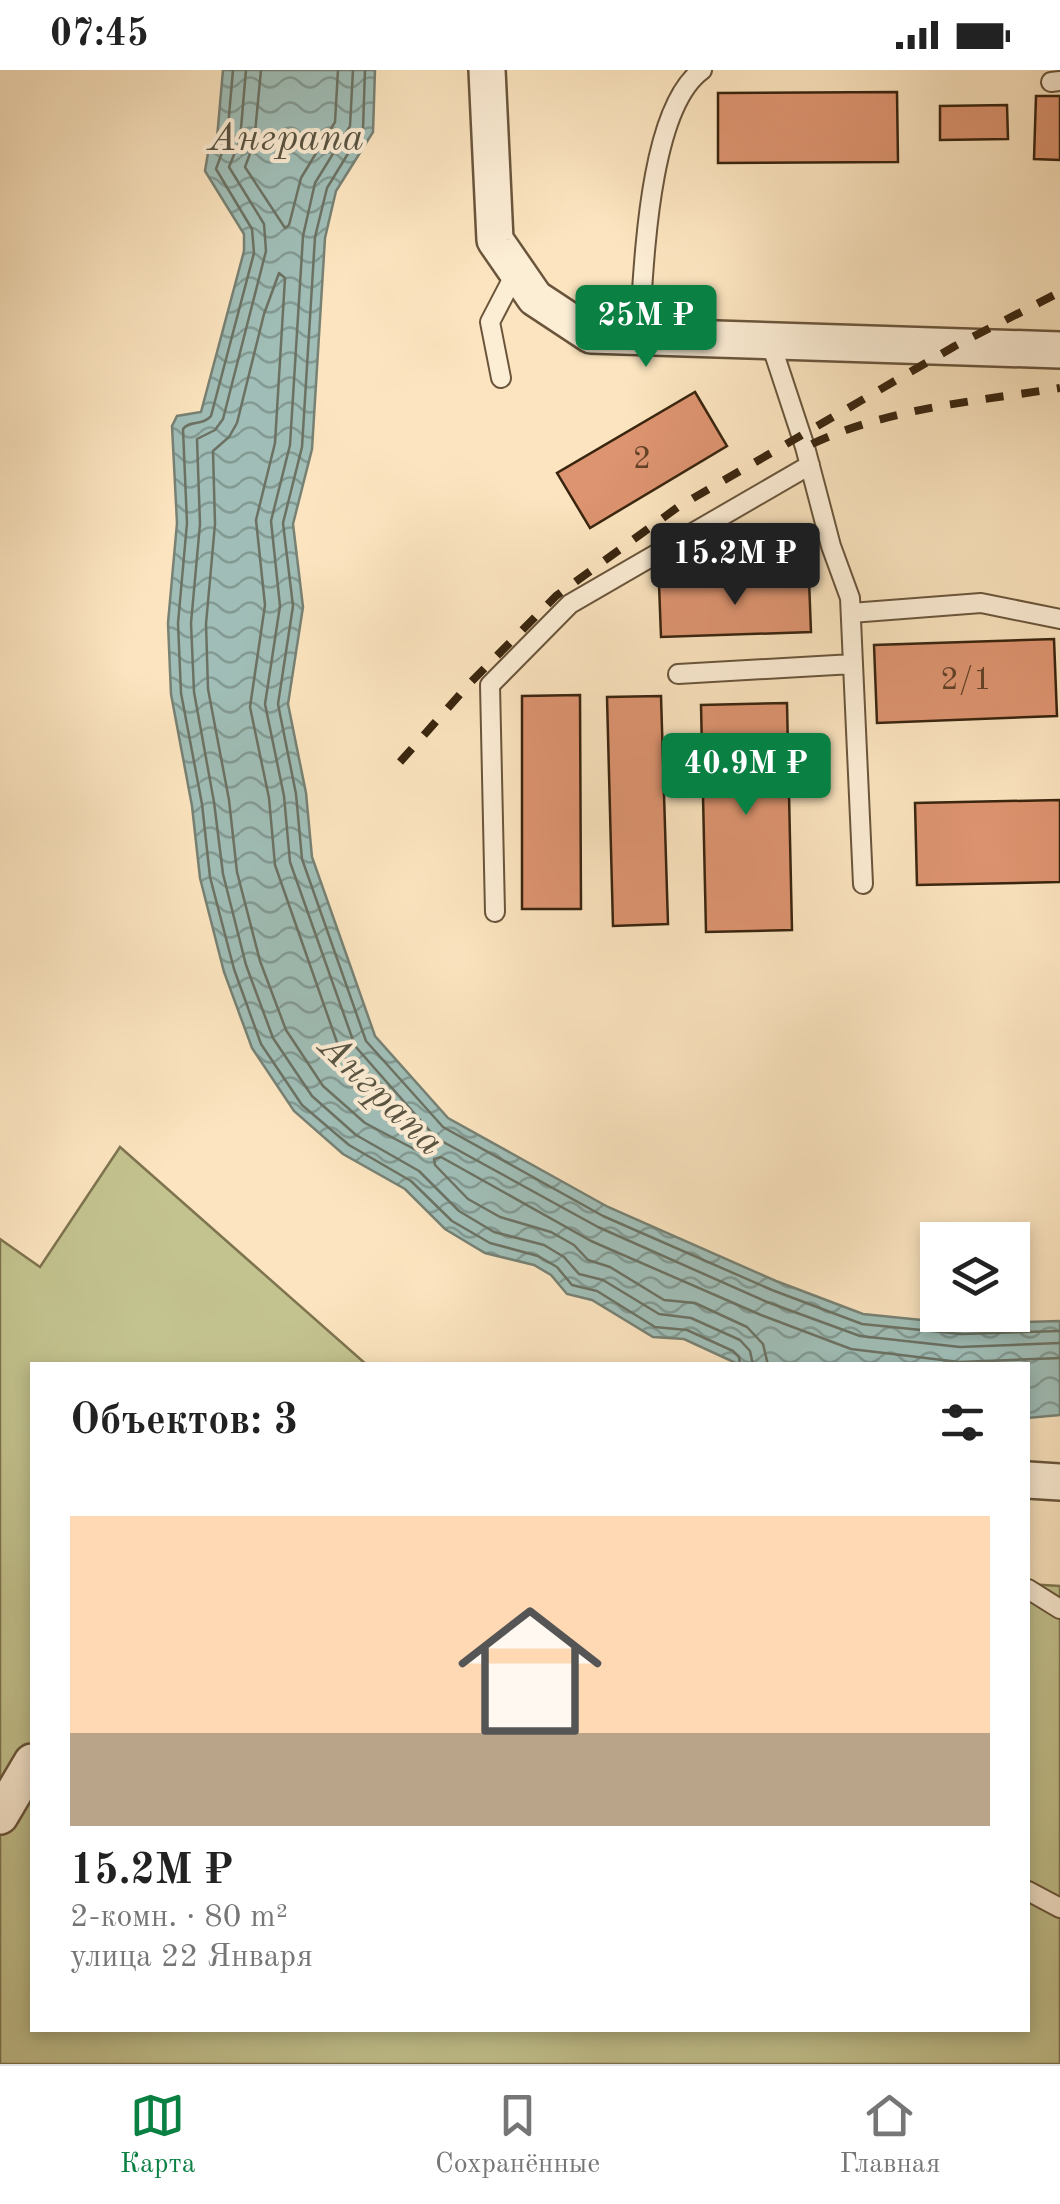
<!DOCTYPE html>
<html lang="ru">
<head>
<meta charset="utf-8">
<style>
  body { margin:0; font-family:"Old Standard TT",serif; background:#f6f6f6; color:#222; height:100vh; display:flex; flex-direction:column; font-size:38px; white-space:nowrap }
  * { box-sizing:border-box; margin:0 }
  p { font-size:32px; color:#767676 }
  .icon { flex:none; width:55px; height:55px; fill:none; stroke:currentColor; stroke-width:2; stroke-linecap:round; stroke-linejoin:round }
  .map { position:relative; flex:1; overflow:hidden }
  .sheet { position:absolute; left:30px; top:1292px; width:1000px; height:670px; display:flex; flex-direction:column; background:#fff; border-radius:0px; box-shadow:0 5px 15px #0003 }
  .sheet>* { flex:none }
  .tools { position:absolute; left:920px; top:1152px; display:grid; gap:20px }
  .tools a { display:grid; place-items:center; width:110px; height:110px; border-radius:0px; background:#fff; box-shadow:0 5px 15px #0003; font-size:50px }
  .price { position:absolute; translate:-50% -85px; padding:0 22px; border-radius:10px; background:#0b8043; color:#fff; font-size:32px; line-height:65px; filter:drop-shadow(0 2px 5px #0008) }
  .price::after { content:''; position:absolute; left:50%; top:60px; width:30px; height:22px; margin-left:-15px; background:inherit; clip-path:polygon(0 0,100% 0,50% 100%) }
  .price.active { background:#222; color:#fff }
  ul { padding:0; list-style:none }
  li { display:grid; align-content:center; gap:20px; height:530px; padding:0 40px }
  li+li { border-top:2px solid #e0e0e0 }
  li span { display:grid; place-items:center; height:310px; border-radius:0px; color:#555 }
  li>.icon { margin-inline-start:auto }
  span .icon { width:180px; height:180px; fill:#fffc; stroke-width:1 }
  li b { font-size:42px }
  h2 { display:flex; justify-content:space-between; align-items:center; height:120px; padding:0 40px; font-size:42px }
  .status { display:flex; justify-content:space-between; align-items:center; height:70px; padding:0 50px; background:#fff; direction:ltr }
  .status svg { height:28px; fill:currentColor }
  .menu { display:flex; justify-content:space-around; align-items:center; height:140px; border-top:2px solid #e0e0e0; background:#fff; font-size:28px; color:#767676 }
  .menu a { display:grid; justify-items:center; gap:5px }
  .menu .active { color:#0b8043 }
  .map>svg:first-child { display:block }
  .garden { fill:#c3c38f; stroke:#7e744f; stroke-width:2.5 }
  .water { fill:url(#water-waves); stroke:#778174; stroke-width:2.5 }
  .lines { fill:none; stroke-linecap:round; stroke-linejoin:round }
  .shore { stroke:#6c7263; stroke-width:2.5 }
  .building { fill:#dd9470; stroke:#39250f; stroke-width:2.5 }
  .lane-casing { stroke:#6a553b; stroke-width:22 }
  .street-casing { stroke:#6a553b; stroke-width:40 }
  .lane { stroke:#fcedd5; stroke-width:18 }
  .street { stroke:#fcedd5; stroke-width:35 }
  .rail { stroke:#39250f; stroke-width:8; stroke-dasharray:18 18; stroke-linecap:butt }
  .labels { text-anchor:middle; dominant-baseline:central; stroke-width:8; stroke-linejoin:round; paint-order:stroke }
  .number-label { font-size:32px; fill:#624127 }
  .water-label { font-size:40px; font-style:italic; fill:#585341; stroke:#fcedd5 }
</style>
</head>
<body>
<div class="status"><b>07:45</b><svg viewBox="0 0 49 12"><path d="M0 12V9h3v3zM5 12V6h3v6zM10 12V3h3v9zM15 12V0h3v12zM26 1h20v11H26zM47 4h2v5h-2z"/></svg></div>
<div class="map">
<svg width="1060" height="1994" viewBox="0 0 1060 1994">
  <defs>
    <pattern id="water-waves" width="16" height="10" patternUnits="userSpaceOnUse" patternTransform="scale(2.5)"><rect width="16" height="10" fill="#a0beb7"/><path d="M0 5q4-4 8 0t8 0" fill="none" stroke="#839a93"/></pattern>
  </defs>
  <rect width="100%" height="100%" fill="#fbe4bf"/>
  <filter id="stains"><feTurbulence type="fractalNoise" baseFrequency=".002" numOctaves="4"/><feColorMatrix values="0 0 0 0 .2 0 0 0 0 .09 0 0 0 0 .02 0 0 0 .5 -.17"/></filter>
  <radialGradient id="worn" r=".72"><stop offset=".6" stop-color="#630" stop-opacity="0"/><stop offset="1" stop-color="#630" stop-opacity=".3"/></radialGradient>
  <path class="garden" d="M120,1077l247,218h-335v665h996v-446l32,2v478h-1060v-825l40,28z"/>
  <path class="water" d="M223,0h152l-2,62 -37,59 -11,47 -13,211 -19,75 10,83 -15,97 18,89 6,64 63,179 73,82 160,89 168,74 87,33 98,10 99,-3v94l-32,3v-53h-288l-56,-26 -31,-2 -61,-37 -25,-6 -16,-19 -17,-10 -49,-12 -40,-24 -40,-40 -62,-35 -49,-43 -42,-63 -28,-76 -24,-94 -8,-72 -21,-112 -3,-71 9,-100 -5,-97 5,-10 24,-4 43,-161v-17l-39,-63 3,-18 9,-15z"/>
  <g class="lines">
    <path class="shore" d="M233,0l-6,69 -11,30 36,60 2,24 -43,163c-8,10 -22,4 -28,13l4,94 -9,100 3,70 21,111 8,73 24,92 27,75 41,61 47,40 62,36 41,40 38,22 48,13 19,11 15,18 25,6 58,36 32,3 46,21 6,6 1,8
      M246,0l-6,70 -11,27 35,57 2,27 -43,168 -8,11 -18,9 3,85 -9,99 3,69 20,110 9,72 23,91 27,73 39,58 44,39 63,36 40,40 35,21 50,13 20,12 15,17 24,6 56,34 32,4 49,22 10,11 3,14
      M261,0l-7,73 -9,24 40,61 4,-3 12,-47 34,-56 3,-52
      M353,0l-3,56 -35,57 -12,53 -13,209 -19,76 9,85 -15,98 19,92 6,66 65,184 81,92 162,89 169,75 93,34 100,11 100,-4
      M365,0l-2,59 -36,59 -12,49 -13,210 -19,76 10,83 -15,98 18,90 6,65 64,182 77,86 160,89 169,74 90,34 99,10 99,-3
      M279,203l6,5 -10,165 -19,77 9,85 -15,102 19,91 6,67 64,183 7,12 73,82 -3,8 -51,-27 -42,-37 -37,-56 -26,-69 -23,-89 -8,-72 -21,-111 -2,-65 9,-100 -2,-73 16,-14 8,-14 27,-109z
      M768,1295l-5,-21 -16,-17 -52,-24 -31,-3 -54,-33 -22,-7 -14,-15 -23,-13 -51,-15 -32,-18 -33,-34 -1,-6 7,-2 150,84 170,74 90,34 108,13 101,-4"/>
  </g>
  <path class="building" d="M897,22l1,70 -180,1v-70z
    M1036,26h24v64l-26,-1z
    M1007,35l1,34 -68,1v-34z
    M695,322l32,54 -137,82 -33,-55z
    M809,510l2,52 -150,5 -2,-53z
    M1054,569l3,77 -180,7 -3,-78z
    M580,625l1,214h-59v-213z
    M661,626l7,228 -55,2 -6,-229z
    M787,633l5,227 -86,2 -5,-227z
    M1060,730v82l-143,3 -2,-82z"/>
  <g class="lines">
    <defs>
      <path id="lane" d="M1051,12l9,-1
        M639,267c5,-66 8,-227 63,-267
        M770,271l35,106 26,99 19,52 13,286
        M501,308l-11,-56 26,-50
        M851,543l130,-10 79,16
        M678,604l175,-10
        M495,842l-5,-227 80,-81 240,-139
        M1028,1519l32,20
        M1028,1821l32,17"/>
      <path id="street" d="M487,0l8,170 40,58 56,37 469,15
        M1028,1410l32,2
        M0,1746l32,-54"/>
    </defs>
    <use href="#lane" class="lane-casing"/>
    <use href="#street" class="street-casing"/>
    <use href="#lane" class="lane"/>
    <use href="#street" class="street"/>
    <path class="rail" d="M812,374c76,-36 166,-43 248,-56
      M400,692l71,-80 85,-86 122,-89 277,-161 105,-54"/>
  </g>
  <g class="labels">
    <g class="number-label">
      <text x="642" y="390">2</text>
      <text x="966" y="611">2/1</text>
    </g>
    <g class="water-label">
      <text x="286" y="70">Анграпа</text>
      <text transform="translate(380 1026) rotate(44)">Анграпа</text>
    </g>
  </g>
  <rect width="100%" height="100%" filter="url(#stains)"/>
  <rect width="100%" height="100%" fill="url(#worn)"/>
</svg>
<div class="tools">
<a><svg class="icon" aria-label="layers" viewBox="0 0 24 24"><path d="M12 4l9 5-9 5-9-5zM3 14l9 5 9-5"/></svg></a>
</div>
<b class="price" style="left:646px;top:300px">25M ₽</b>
<b class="price active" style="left:735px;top:538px">15.2M ₽</b>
<b class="price" style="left:746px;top:748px">40.9M ₽</b>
<section class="sheet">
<h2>Объектов: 3<svg class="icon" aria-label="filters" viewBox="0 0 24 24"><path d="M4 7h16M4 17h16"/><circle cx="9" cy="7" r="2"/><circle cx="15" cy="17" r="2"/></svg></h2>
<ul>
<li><span style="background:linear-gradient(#ffd9b3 70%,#b9a48a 0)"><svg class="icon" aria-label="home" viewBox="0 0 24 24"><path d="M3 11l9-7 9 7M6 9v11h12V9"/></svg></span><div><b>15.2M ₽</b><p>2-комн. · 80 m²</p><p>улица 22 Января</p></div></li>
</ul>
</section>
</div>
<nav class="menu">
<a class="active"><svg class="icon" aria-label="map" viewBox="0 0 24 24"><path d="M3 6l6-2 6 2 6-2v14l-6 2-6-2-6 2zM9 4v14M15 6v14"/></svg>Карта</a>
<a><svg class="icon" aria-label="saved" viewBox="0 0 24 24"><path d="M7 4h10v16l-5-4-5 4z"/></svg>Сохранённые</a>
<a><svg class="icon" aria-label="home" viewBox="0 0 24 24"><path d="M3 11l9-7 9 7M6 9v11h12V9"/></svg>Главная</a>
</nav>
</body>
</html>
